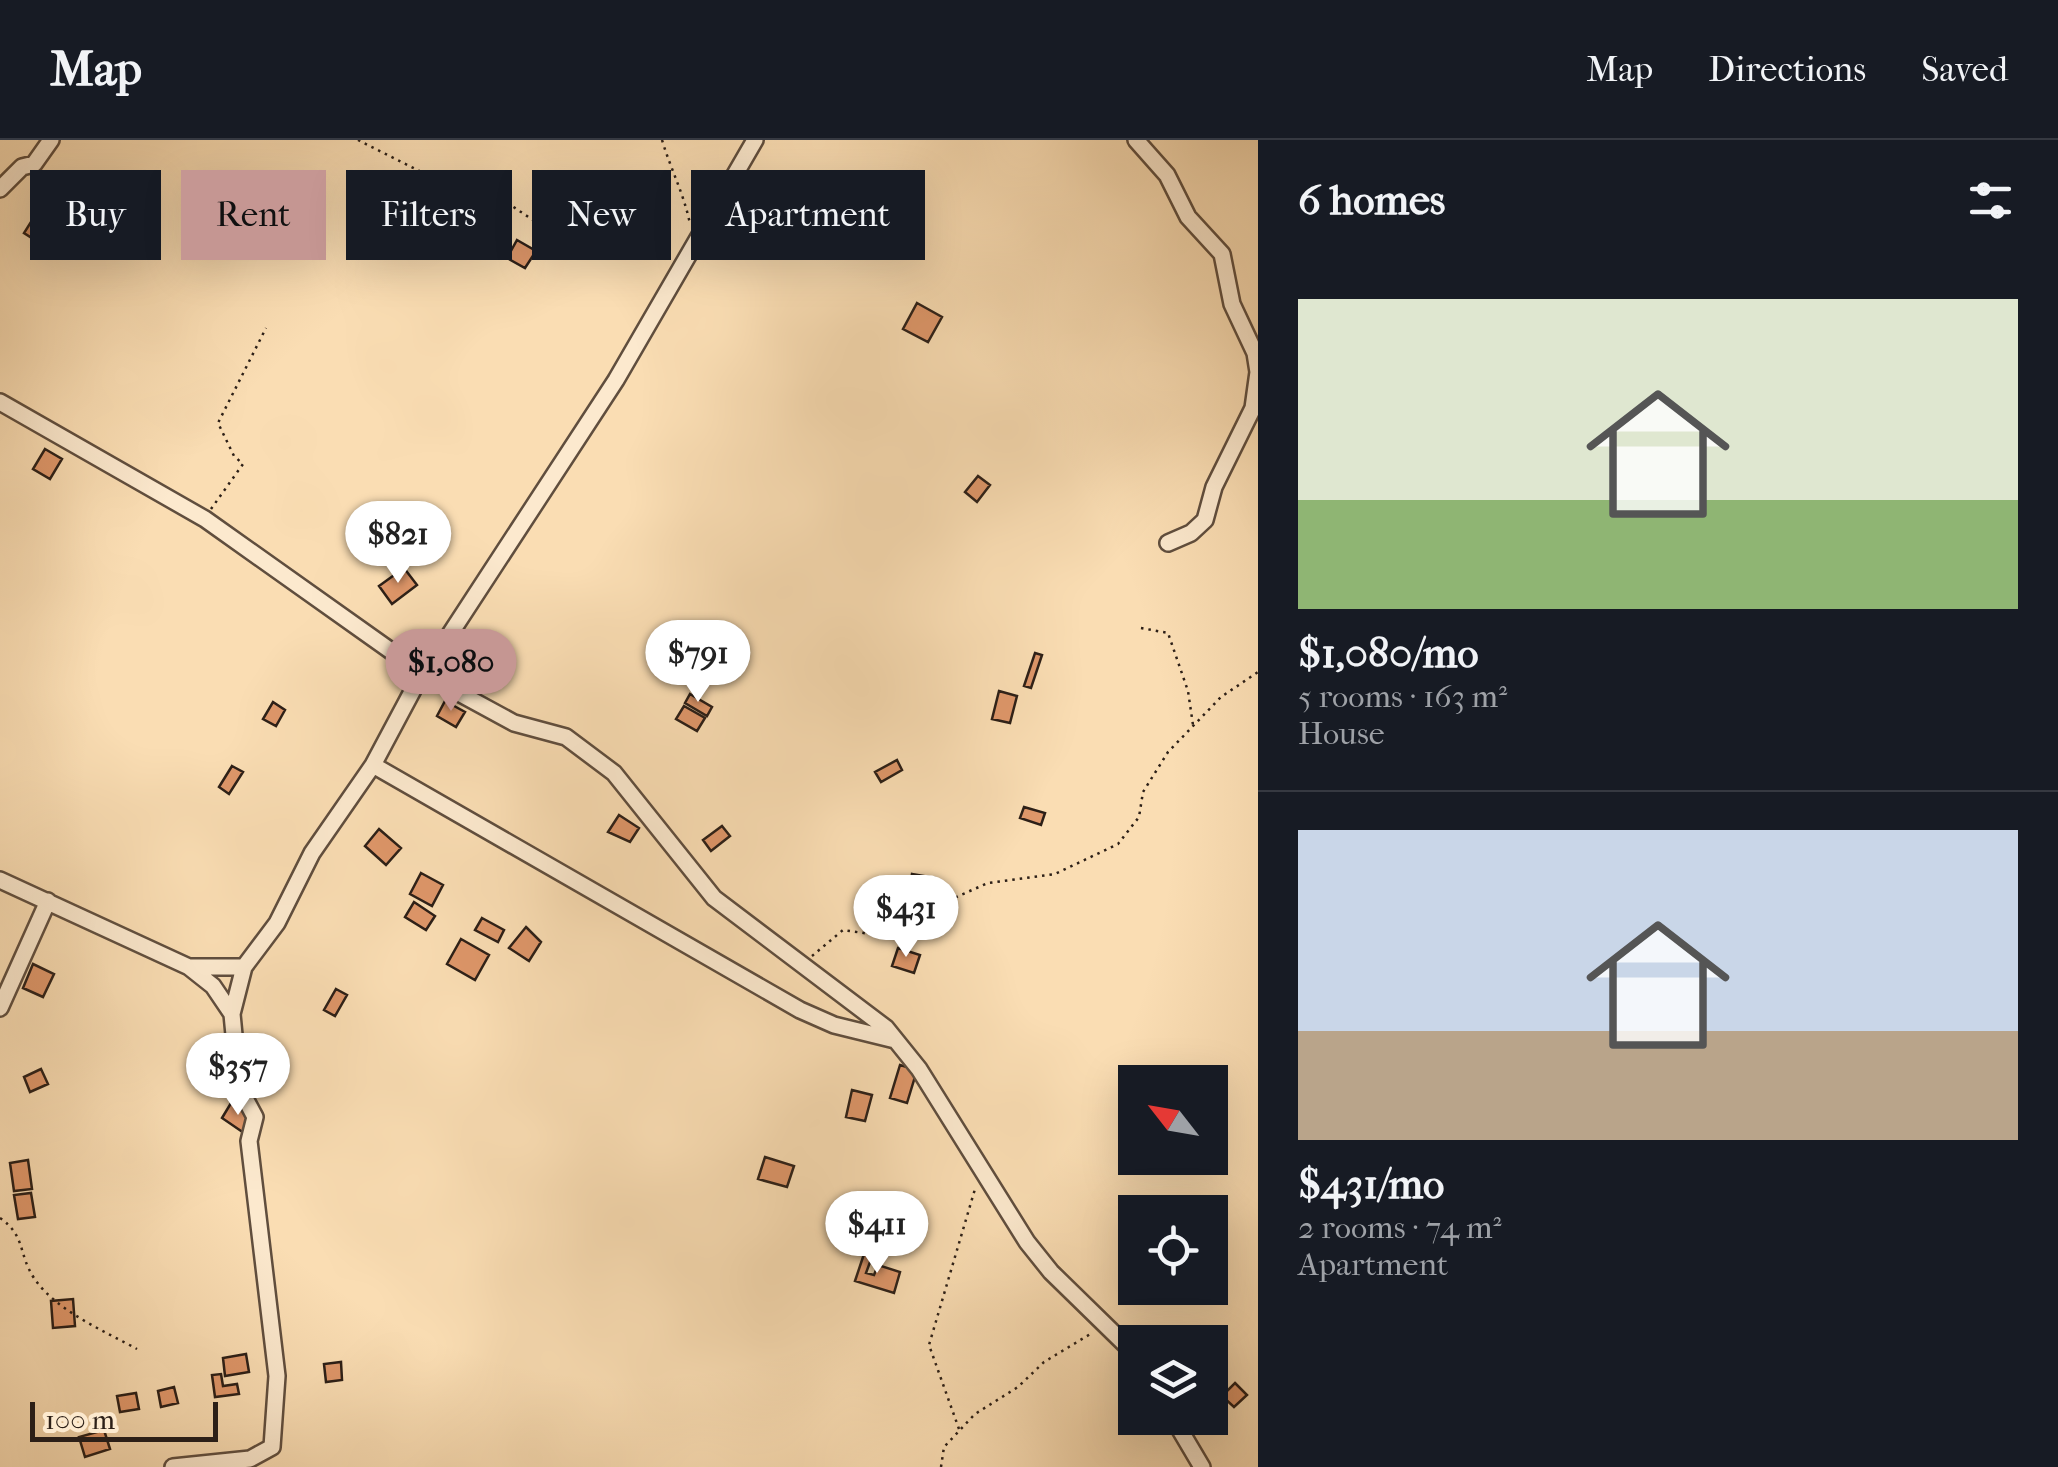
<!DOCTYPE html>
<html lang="en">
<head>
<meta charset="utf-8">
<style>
  body { margin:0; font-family:"IM FELL French Canon",serif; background:#20242c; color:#f1f3f6; height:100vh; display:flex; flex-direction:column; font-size:38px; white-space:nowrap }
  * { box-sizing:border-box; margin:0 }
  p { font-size:32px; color:#9ea1a6 }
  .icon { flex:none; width:55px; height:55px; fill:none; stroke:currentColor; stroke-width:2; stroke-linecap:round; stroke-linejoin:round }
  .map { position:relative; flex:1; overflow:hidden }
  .sheet { display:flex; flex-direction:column; background:#171b24; width:800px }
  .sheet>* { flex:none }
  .guide { position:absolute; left:30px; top:30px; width:950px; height:90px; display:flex; gap:20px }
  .needle { width:65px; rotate:301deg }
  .fabs { position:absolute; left:1118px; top:925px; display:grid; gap:20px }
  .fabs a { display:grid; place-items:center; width:110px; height:110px; border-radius:0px; background:#171b24; box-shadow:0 10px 40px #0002; font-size:50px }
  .scale { position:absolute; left:30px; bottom:25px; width:188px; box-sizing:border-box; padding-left:10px; border:5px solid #2c1f17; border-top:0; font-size:28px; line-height:35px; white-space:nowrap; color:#2c1f17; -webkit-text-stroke:8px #fce9ce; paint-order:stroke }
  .price { position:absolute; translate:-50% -85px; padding:0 22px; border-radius:35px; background:#fff; color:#222; font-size:32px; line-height:65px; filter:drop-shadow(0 2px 5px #0008) }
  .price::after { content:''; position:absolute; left:50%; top:60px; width:30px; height:22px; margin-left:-15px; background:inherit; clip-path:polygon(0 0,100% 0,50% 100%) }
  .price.on { background:#c59692; color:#111 }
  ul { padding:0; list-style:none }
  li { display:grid; align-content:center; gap:20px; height:530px; padding:0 40px }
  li+li { border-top:2px solid #363941 }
  li span { display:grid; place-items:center; height:310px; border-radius:0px; color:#555 }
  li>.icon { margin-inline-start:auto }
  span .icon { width:180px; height:180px; fill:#fffc; stroke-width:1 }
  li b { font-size:42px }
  h2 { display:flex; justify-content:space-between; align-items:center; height:120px; padding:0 40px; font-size:42px }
  .pill { padding:0 35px; border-radius:0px; background:#171b24; box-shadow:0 10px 40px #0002; font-size:35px; line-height:90px }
  .pill.on { background:#c59692; color:#111 }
  header { display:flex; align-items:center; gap:60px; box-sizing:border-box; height:140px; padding:0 50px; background:#171b24; border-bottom:2px solid #363941 }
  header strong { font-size:48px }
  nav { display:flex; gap:55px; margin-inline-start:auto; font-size:35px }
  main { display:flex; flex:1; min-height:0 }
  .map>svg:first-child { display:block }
  .building { fill:#df976a; stroke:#2c1f17; stroke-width:2.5 }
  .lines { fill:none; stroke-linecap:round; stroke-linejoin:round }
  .minor-casing { stroke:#604e3e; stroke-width:20 }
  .path { stroke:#2c1f17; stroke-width:2.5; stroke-dasharray:2.5 5; stroke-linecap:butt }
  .minor { stroke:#fce9ce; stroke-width:15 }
</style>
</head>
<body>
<header>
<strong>Map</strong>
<nav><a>Map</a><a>Directions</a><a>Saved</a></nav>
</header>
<main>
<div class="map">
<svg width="1258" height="1327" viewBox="0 0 1258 1327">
  <rect width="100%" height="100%" fill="#faddb3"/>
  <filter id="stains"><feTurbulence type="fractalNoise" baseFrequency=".002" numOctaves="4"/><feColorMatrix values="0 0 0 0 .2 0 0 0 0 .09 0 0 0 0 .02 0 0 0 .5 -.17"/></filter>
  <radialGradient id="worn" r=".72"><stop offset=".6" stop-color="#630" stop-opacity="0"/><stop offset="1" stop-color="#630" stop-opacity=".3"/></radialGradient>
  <path class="building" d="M36,74l22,13 -12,20 -22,-14z
    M517,100l19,11 -11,17 -18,-10z
    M917,163l25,14 -14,25 -25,-13z
    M45,309l17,10 -12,20 -17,-10z
    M978,336l12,9 -13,17 -12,-10z
    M404,428l13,17 -25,19 -13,-18z
    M1035,513l7,2 -11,33 -7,-2z
    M999,551l18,5 -7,27 -18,-4z
    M690,554l22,13 -5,9 -22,-13z
    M445,561l20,11 -9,15 -19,-11z
    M273,562l12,8 -9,16 -13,-7z
    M684,566l21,12 -8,13 -21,-12z
    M897,620l5,10 -21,12 -6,-10z
    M232,626l11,6 -14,22 -10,-7z
    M1024,667l21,6 -4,12 -21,-7z
    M619,675l20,13 -9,14 -22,-10z
    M722,686l8,10 -19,15 -8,-11z
    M379,689l22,19 -15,17 -21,-19z
    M421,733l22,12 -11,21 -22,-12z
    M912,734l23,4 -4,18 -22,-4z
    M414,762l21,14 -9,14 -21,-13z
    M482,778l22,12 -6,12 -23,-12z
    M526,787l15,15 -12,19 -20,-13z
    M461,799l28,16 -14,25 -28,-16z
    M898,808l22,7 -6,18 -22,-7z
    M33,824l21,10 -11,23 -20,-9z
    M336,849l11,6 -12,21 -11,-6z
    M900,925l17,5 -10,33 -17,-5z
    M41,929l7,15 -18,8 -6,-15z
    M852,950l20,5 -7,26 -19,-4z
    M231,963l23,15 -10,15 -22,-15z
    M765,1017l29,9 -7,21 -29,-8z
    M28,1020l4,29 -18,2 -4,-28z
    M31,1053l4,24 -17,2 -4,-24z
    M865,1111l8,3 -7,19 8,2 4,-10 22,7 -6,21 -39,-12z
    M73,1159l2,27 -22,2 -2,-27z
    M246,1214l3,18 -24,4 -2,-18z
    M341,1222l1,18 -16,2 -2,-18z
    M221,1234l2,12 14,-2 2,10 -24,3 -3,-22z
    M1235,1243l12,12 -13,12 -12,-11z
    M174,1247l4,16 -17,4 -3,-16z
    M136,1253l3,16 -19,3 -3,-16z
    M104,1290l6,19 -25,8 -6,-20z"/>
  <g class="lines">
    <defs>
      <path id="minor" d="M1136,0l31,35 21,42 34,37 10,50 23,49 3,19 -5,36 -39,79 -9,33 -14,13 -23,10
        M0,49l22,-22 12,-3 17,-24
        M0,262l205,117 217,154 92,50 52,14 48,36 100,125 172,130 33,41 108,173 24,30 84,82
        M424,534l192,-294 139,-240
        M373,625l427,245 34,15 61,15
        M0,740l189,87 24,19 19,28
        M189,827h55
        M0,868l48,-107
        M1173,1278l29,49
        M173,1327l77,-8 22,-12 5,-71 -28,-235 6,-24 -16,-30 -7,-73 12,-47 33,-44 35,-70 61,-88 49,-92"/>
    </defs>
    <use href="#minor" class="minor-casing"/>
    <path class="path" d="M358,0l93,47 34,1 63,42
      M662,0c9,30 22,54 28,84
      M211,369l32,-45 -9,-8 -16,-33 48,-95
      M1141,488l27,5 20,58 5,34
      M812,816l31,-26 34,5 18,-20 43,-10 50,-22 67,-9 63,-30 21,-27 4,-25 25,-40 53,-55 37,-25
      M0,1078c26,18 18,36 34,60 21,32 70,53 103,71
      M959,1289l-30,-84 46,-156
      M941,1327l3,-20 31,-33 43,-27 26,-25 48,-29"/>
    <use href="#minor" class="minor"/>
  </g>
  <rect width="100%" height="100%" filter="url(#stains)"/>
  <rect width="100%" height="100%" fill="url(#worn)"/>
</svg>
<div class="fabs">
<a><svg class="needle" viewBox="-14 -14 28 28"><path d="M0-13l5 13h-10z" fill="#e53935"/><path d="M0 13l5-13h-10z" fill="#9ea1a6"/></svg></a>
<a><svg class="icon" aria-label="locate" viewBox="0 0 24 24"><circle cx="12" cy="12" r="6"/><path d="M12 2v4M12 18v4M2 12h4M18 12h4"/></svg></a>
<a><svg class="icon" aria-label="layers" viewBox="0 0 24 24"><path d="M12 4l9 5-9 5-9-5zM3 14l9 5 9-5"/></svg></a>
</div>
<div class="scale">100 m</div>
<b class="price" style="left:398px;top:446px">$821</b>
<b class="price" style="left:698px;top:565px">$791</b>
<b class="price on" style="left:451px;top:574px">$1,080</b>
<b class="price" style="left:906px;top:820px">$431</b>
<b class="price" style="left:238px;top:978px">$357</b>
<b class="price" style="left:877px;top:1136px">$411</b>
<div class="guide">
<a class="pill">Buy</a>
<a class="pill on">Rent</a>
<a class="pill">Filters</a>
<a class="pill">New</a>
<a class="pill">Apartment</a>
</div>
</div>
<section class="sheet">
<h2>6 homes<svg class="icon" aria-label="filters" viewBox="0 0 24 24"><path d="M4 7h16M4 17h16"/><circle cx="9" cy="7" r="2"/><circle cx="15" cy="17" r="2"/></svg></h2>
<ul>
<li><span style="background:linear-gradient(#dfe7d0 65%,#8fb573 0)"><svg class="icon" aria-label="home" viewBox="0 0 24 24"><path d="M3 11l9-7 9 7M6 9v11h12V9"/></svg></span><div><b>$1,080/mo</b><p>5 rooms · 163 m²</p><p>House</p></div></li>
<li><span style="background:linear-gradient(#c9d6e8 65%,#b9a48a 0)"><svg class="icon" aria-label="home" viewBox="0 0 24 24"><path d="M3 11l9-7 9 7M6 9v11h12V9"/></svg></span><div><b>$431/mo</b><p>2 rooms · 74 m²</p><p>Apartment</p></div></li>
</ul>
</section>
</main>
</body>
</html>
